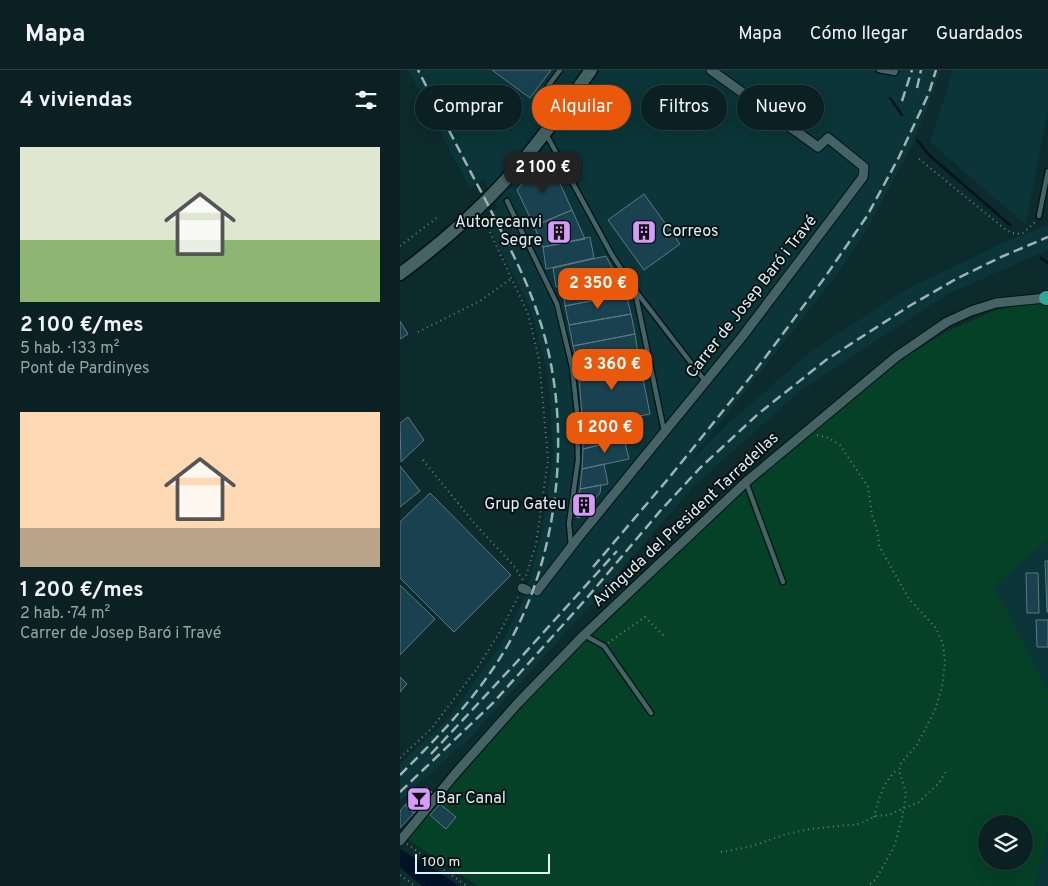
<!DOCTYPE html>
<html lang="es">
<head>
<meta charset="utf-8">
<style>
  body { margin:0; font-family:Overpass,sans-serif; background:#13282a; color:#f1f3f6; height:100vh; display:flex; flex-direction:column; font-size:19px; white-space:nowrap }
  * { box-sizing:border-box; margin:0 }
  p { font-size:16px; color:#99a3a5 }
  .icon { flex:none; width:28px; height:28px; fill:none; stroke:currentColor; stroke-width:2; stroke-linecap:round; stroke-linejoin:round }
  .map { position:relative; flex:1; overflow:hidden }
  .details { display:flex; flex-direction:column; background:#0a2022; width:400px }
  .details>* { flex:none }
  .top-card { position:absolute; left:15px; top:15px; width:475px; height:45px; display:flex; gap:10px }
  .tools { position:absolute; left:578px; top:745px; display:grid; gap:10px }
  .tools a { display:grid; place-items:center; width:55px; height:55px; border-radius:50%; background:#0a2022; box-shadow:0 5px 20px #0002,0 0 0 1px #2a3e40; font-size:25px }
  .scale { position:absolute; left:15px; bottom:12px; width:135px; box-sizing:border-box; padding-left:5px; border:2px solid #dff0f1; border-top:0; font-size:14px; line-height:18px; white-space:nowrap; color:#dff0f1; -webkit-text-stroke:4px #051112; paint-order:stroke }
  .price { position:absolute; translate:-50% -42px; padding:0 11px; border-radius:10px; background:#ea580c; color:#fff; font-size:16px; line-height:32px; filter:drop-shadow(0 1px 2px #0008) }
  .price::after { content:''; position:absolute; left:50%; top:30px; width:15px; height:11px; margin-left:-8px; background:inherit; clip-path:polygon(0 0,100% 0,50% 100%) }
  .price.selected { background:#222; color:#fff }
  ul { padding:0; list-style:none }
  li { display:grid; align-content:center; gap:10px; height:265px; padding:0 20px }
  li span { display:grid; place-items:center; height:155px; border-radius:0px; color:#555 }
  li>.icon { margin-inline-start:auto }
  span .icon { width:90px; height:90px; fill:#fffc; stroke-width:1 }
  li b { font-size:21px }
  h2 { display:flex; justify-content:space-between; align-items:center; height:60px; padding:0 20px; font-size:21px }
  .chip { padding:0 18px; border-radius:22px; background:#0a2022; box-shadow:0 5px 20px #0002,0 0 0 1px #2a3e40; font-size:18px; line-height:45px }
  .chip.selected { background:#ea580c; color:#fff }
  header { display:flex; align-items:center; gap:30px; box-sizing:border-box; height:70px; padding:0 25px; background:#0a2022; border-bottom:1px solid #2a3e40 }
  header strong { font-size:24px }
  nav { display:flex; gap:28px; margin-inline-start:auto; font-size:18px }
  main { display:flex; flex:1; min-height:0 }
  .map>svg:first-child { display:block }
  .built { fill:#0b3538 }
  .green { fill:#044126; fill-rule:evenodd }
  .water { fill:#001225 }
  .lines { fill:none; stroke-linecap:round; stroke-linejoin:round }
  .stream { stroke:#001225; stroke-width:2.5 }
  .building { fill:#19414f; stroke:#5e7984 }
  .service-casing { stroke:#001214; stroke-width:7 }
  .minor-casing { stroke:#001214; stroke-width:11 }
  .secondary-casing { stroke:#001214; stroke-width:15 }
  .primary-casing { stroke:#001214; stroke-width:16 }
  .path { stroke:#677f81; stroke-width:2; stroke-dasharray:1 4; stroke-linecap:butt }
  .service { stroke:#456365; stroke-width:4.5 }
  .minor { stroke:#456365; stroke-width:9 }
  .secondary { stroke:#456365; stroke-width:12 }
  .primary { stroke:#2ea799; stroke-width:14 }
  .rail { stroke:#9eb2b4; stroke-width:2.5; stroke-dasharray:10 5; stroke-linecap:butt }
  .labels { text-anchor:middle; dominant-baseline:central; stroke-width:4; stroke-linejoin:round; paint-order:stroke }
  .poi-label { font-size:16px; fill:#dff0f1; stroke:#051112; text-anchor:end }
  .street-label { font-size:16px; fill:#dff0f1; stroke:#051112 }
</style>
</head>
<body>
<header>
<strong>Mapa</strong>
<nav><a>Mapa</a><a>Cómo llegar</a><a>Guardados</a></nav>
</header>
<main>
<section class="details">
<h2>4 viviendas<svg class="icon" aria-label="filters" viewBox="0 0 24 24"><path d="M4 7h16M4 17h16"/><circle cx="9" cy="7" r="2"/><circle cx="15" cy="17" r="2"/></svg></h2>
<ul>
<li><span style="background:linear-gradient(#dfe7d0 60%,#8fb573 0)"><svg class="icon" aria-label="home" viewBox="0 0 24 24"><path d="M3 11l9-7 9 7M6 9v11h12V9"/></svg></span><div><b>2 100 €/mes</b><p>5 hab. · 133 m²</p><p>Pont de Pardinyes</p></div></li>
<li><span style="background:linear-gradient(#ffd9b3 75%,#b9a48a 0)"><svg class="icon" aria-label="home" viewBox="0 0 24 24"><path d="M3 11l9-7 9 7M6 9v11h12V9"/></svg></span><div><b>1 200 €/mes</b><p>2 hab. · 74 m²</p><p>Carrer de Josep Baró i Travé</p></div></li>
</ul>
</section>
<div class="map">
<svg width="648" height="816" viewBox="0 0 648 816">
  <rect width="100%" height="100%" fill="#0d2a2d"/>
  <path class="built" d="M8,0h533l-27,72 -47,87 -30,46 -151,191 34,-35 88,-77 95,-63 97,-47 48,-19v25l-100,44 -148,97 -104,93 -104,120 -123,135 -69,62v-37l47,-44 53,-74 24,-48 18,-64 11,-80 -5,-79 -17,-65 -46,-91 13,-12 -15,-28 -13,10z
    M553,0h95v40l-22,115 -96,-83z
    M648,470v151l-55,-104z
    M648,761v55h-13z"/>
  <path class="green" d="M648,229v241l-54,47 54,104v140l-13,55h-557l-72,-48 153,-173 45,-45 148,-139 149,-121 43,-27 52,-23zM586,754h38v37h-38z"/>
  <path class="water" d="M0,779l39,23 20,14h-37l-22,-19z"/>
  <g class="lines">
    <path class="stream" d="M490,28l12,17
      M517,70l12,15 81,70
      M641,188l7,5"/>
  </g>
  <path class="building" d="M92,0h59l-21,28z
    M146,83l26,57 -38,16 -17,-36z
    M244,124l36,50 -36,26 -36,-50z
    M172,140l13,29 -42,8 -9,-21z
    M190,167l4,21 -48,11 -3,-22z
    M206,186l20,38 -61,12 -3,-20 -6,1 -3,-19z
    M226,224l5,20 -62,11 -4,-19z
    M231,244l4,20 -62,12 -4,-21z
    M0,251l8,13 -8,5z
    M235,264l3,20 -60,12 -5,-20z
    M238,284l12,60 -67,13 -5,-61z
    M239,346l3,19 -59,14v-22z
    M8,347l16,23 -23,22 -1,-39z
    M224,369l5,20 -47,10 1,-20z
    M204,394l4,20 -28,5 2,-20z
    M0,396l20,25 -20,16z
    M201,415l-1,8 -21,25 -3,-1 4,-28z
    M30,423l81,82 -57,57 -54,-54v-56z
    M645,491h3v51h-1z
    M626,503h12l1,40h-12z
    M0,515l35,34 -35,36z
    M636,550h12v27h-11z
    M0,607l7,7 -7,8z
    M26,717l6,5 -18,21 -9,-8z
    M40,734l16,13 -10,12 -16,-14z
    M5,735l9,8 -14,15v-17z"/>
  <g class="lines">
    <defs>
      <path id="service" d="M479,0l16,3 1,-3
        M140,27l20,-27
        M146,64l66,121 23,35 70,91
        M107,131l50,103 15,63 5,45 1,48 -9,63 2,23
        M639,146l9,-45
        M235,221l29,140
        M346,412l37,100
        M184,565l20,11 47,67"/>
      <path id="minor" d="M122,518l5,2
        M137,521l41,-53 164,-201 121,-160 1,-10 -36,-29 -10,9 -107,-77
        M0,771l55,-67 63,-71 66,-68 162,-153 150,-125 51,-35 24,-11 25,-8 50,-5"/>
      <path id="secondary" d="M0,204c43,-32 84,-68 119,-109 26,-30 49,-63 72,-95"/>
      <path id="primary" d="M646,228h2"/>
    </defs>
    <use href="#service" class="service-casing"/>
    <use href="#minor" class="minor-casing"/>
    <use href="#secondary" class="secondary-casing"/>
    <use href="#primary" class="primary-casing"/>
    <path class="path" d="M519,89l86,70 7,4 10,1 13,-12
      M90,162l38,82 11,45 9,100 -12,85 -11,35
      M0,176l39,-30
      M18,262l62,-31 32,-23
      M417,365l12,3 11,7 28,42 4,28 6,18 1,13 30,53 27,29 7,16 2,19 -3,24 -7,23 -18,35 -16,18 -2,7 7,23 -4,26 -8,28 -18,32 -8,7
      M23,390l51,63 40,43 9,14
      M208,573l37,-26 20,20
      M0,688l31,-29 45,-59 25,-40 18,-35
      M474,747c5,-18 9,-36 24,-48
      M7,774l60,42
      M321,782l28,-5 38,-13 23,-5 49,-5 17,-8 13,-1 15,-7 15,-6 20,-19 7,-12
      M0,805l15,11"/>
    <use href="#service" class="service"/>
    <use href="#minor" class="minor"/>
    <use href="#secondary" class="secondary"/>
    <use href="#primary" class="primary"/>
    <path class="rail" d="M517,18l4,-18
      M502,31l10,-31
      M193,497l75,-88 84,-104 71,-95 44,-64 32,-59 30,-64 7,-23
      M31,684l83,-89 103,-114
      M0,705c36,-36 73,-74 100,-117 60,-94 74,-232 40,-337 -13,-43 -35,-82 -55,-122 -23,-43 -45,-86 -67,-129
      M0,722l93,-89 93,-104 75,-89 39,-42 58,-54 68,-54 85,-55 45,-26 45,-22 47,-20"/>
  </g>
  <defs>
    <symbol id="building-square" viewBox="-11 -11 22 22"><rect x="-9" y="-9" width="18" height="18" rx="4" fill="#d69bf9" stroke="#051112"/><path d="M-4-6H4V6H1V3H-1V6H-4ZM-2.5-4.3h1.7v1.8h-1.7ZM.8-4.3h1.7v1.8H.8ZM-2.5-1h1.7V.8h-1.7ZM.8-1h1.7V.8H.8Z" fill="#111"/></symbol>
    <symbol id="bar-square" viewBox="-11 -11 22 22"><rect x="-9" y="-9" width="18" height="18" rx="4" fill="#d69bf9" stroke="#051112"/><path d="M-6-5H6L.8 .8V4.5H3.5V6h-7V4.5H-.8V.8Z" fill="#111"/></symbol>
  </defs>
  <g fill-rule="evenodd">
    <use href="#building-square" x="145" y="148" width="28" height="28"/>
    <use href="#building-square" x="230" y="148" width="28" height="28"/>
    <use href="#building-square" x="170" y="421" width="28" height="28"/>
    <use href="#bar-square" x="5" y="715" width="28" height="28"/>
  </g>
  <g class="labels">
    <g class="poi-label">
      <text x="142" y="153">Autorecanvi<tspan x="142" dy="18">Segre</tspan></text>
      <text x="262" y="162" text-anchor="start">Correos</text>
      <text x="166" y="435">Grup Gateu</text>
      <text x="36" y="729" text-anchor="start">Bar Canal</text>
    </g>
    <g class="street-label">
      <text transform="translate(352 227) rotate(-52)">Carrer de Josep Baró i Travé</text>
      <text transform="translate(286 450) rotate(-43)">Avinguda del President Tarradellas</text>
    </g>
  </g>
</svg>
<div class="tools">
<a><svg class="icon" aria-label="layers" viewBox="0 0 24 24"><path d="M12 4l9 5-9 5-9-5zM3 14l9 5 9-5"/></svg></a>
</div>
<div class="scale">100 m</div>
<b class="price selected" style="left:143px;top:124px">2 100 €</b>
<b class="price" style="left:198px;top:240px">2 350 €</b>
<b class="price" style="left:212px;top:321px">3 360 €</b>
<b class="price" style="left:205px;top:384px">1 200 €</b>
<div class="top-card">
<a class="chip">Comprar</a>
<a class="chip selected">Alquilar</a>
<a class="chip">Filtros</a>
<a class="chip">Nuevo</a>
</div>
</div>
</main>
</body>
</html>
